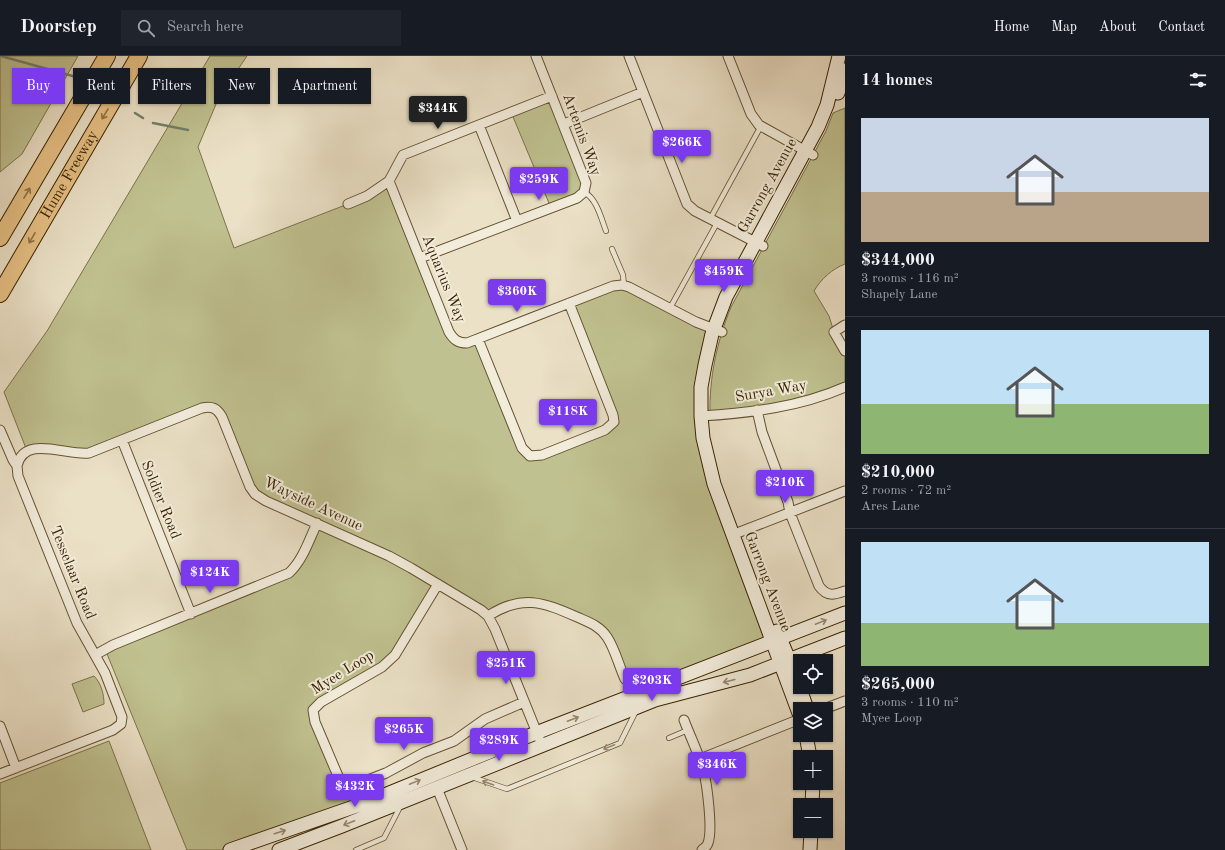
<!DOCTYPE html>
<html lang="en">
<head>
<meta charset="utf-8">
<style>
  body { margin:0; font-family:"Old Standard TT",serif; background:#20242c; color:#f1f3f6; height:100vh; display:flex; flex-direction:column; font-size:15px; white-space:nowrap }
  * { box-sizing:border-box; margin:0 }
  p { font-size:13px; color:#9ea1a6 }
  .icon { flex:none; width:22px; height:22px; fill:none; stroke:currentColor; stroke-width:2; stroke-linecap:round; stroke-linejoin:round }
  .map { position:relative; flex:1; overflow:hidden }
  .side { display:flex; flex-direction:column; background:#171b24; width:380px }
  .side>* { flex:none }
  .banner { position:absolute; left:12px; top:12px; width:380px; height:36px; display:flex; gap:8px }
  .controls { position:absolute; left:793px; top:598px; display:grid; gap:8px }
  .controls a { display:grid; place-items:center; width:40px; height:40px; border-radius:0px; background:#171b24; box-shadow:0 1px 3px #0004; font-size:20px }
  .price { position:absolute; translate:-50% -34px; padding:0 9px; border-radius:4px; background:#7c3aed; color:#fff; font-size:13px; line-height:26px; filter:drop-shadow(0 1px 2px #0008) }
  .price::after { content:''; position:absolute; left:50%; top:24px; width:12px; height:9px; margin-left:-6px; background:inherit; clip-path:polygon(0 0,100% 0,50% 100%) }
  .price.on { background:#222; color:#fff }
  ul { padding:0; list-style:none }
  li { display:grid; align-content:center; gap:8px; height:212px; padding:0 16px }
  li+li { border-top:1px solid #363941 }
  li span { display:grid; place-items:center; height:124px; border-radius:0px; color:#555 }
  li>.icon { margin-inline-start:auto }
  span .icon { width:72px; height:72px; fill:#fffc; stroke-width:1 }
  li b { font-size:17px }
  h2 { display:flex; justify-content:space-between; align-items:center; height:48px; padding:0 16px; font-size:17px }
  .tag { padding:0 14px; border-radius:0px; background:#171b24; box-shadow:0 1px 3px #0004; font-size:14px; line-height:36px }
  .tag.on { background:#7c3aed; color:#fff }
  header { display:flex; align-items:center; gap:24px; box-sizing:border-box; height:56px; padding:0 20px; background:#171b24; border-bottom:1px solid #363941 }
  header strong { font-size:19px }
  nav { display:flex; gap:22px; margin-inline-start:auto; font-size:14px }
  .search { width:280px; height:36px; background:#20242c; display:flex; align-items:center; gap:10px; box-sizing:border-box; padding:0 14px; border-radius:0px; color:#9ea1a6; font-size:15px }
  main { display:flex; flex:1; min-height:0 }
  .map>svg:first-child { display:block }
  .green { fill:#c0c190; stroke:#7c7248 }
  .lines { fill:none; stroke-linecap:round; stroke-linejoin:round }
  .stream { stroke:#73806a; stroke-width:2.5 }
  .lane-casing { stroke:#665232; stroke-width:6 }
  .street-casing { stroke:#665232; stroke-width:11 }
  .secondary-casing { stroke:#392300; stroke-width:15 }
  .highway-casing { stroke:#392300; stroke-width:18 }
  .lane { stroke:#f2ecdb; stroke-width:4.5 }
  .street { stroke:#f2ecdb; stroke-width:9 }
  .secondary { stroke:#f2ecdb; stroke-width:13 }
  .highway { stroke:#e6c084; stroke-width:16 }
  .oneway { stroke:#907242 }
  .oneway2 { stroke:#96886e }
  .labels { text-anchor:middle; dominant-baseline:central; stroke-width:4; stroke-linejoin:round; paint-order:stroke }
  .street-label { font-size:15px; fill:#392300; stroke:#f2ecdb }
</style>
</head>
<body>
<header>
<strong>Doorstep</strong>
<div class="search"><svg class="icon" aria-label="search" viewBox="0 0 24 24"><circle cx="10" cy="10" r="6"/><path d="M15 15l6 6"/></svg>Search here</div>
<nav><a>Home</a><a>Map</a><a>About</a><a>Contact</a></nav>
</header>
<main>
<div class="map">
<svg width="845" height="794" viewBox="0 0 845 794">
  <rect width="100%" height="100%" fill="#ebe1c7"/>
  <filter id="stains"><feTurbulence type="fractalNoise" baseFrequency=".005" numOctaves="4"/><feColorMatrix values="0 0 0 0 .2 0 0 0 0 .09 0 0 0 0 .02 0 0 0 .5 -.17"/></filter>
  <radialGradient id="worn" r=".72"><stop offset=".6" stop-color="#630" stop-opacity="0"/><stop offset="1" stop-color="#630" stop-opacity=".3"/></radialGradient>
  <path class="green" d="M0,0h78l-56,98 -22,18z
    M210,0h37l-28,41 -21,50 36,101 114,-44 41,-23 64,158h25l52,117 84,-34 -45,-119 53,-18 91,44 -8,36 -2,73 69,203 -142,56 -5,-18 -23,-48 -69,-29 -45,14 -50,-32 -43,71 -82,55 25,67 27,26 -132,47h-46l-82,-201 184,-76 28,-50 -59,-26 -36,-80 -10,-10 -116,44h-69l-23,-59 43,-61z
    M552,40l33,93 -34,19 -40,-96z
    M845,52v156c-13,5 -24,15 -31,27l15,25 5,16 11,19v36l-19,8 -116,21c-1,-39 7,-74 21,-109l95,-176 7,-18z
    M94,620c7,7 10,18 10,28l-21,8 -11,-28z
    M109,685l42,109h-151v-67z"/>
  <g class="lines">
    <path class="stream" d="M1,0l75,21
      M135,57l8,5
      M153,67l35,7"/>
    <defs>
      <path id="lane" d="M584,136c13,7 17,26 22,39
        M710,163l51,-93
        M612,193l11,26 1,11
        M670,252l47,-85
        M669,682l19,-8
        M472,721l35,12 113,-46 16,-32
        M356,794l28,-12 17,-33"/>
      <path id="street" d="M629,0l58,148 8,7 68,35
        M728,0l23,58 8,11 54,30
        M564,68l79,-32
        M479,69l38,96
        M389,125l60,151c5,8 9,11 18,11l146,-57 9,-1 7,2 67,35 26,10
        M348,148l19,-8 22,-15 14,-26 149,-59
        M420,202l157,-60 7,-6 2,-9 -50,-127
        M845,269l-11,7 11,19
        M478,283l44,109 8,8 12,-1 63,-25 9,-8 -1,-7 -44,-112
        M757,354l5,22 26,70 2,11 29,73c8,11 15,9 26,5
        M701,360c48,-3 99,-9 144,-29
        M122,384l69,174
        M17,410c7,-32 49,-10 72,-13l113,-45c10,-2 15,0 20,9l28,70 5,7 11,7 123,55 22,12 70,42 7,6 7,13 44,109
        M732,479l113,-44
        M438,528l-43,71 -13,12 -61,35 -8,8 2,12 26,61 9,4 36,-14 37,-20 31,-12 31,-22 39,-17
        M488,560c34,-22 55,-14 89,1 11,5 23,9 30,20 8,12 12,29 18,42
        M95,599l18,-10 176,-72c14,-13 20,-33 28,-50
        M824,653l21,-8
        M684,664c6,16 14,32 19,49 4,14 10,61 5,74 -1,4 -4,5 -6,7
        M0,670l16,42
        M700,703l100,-40
        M0,718l113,-44 8,-6 1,-7 -17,-44 -28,-50 -59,-147 -1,-10 -4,-6 -13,-30
        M437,732l25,62"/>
      <path id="secondary" d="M838,37l7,-23
        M777,575l18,43 12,35
        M800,660l-86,-232 -11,-46 -2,-22v-29l4,-22 7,-31 14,-37 92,-170 9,-22 12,-49
        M806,679l4,22
        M812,749l1,-22
        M230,794l135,-47 171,-70 309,-120
        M279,794l63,-24 313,-126 95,-25 95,-37
        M810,794l1,-19"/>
      <g id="highway">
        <path d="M0,182l107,-182"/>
        <path id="s1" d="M0,238l139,-238"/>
      </g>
    </defs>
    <use href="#lane" class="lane-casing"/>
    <use href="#street" class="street-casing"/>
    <use href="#secondary" class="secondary-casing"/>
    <use href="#highway" class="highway-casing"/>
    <use href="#lane" class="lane"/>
    <use href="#street" class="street"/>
    <use href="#secondary" class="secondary"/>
    <use href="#highway" class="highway"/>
  </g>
  <defs><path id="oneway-shaft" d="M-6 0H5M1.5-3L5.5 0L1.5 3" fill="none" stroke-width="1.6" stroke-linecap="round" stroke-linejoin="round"/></defs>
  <g class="oneway">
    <use href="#oneway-shaft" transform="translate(105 58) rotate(121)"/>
    <use href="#oneway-shaft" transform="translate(27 137) rotate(-59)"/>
    <use href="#oneway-shaft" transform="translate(32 182) rotate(120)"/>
  </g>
  <g class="oneway2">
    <use href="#oneway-shaft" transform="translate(821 566) rotate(-22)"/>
    <use href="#oneway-shaft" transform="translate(729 625) rotate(166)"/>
    <use href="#oneway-shaft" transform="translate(573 663) rotate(-21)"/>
    <use href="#oneway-shaft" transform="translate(609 691) rotate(158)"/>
    <use href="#oneway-shaft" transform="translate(415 726) rotate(-22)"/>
    <use href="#oneway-shaft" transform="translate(488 727) rotate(-160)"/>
    <use href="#oneway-shaft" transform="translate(349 767) rotate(158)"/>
    <use href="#oneway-shaft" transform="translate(280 776) rotate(-18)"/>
  </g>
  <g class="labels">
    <g class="street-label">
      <text transform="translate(581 79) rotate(70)">Artemis Way</text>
      <text stroke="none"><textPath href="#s1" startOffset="138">Hume Freeway</textPath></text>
      <text transform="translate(768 130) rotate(-61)">Garrong Avenue</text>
      <text transform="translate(443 223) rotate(68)">Aquarius Way</text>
      <text transform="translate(771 336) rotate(-10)">Surya Way</text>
      <text transform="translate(160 444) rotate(68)">Soldier Road</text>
      <text transform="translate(313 449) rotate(25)">Wayside Avenue</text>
      <text transform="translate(72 517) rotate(68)">Tesselaar Road</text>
      <text transform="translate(767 526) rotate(69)">Garrong Avenue</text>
      <text transform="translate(343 617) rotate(-32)">Myee Loop</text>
    </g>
  </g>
  <rect width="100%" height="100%" filter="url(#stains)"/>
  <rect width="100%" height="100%" fill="url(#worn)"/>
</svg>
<div class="controls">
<a><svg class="icon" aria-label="locate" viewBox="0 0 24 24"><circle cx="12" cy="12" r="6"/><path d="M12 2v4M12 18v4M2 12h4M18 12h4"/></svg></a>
<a><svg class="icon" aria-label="layers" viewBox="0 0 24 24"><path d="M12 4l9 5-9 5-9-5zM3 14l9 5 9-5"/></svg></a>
<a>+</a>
<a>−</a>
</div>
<b class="price on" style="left:438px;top:74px">$344K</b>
<b class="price" style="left:682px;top:108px">$266K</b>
<b class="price" style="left:539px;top:145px">$259K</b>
<b class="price" style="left:724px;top:237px">$459K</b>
<b class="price" style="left:517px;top:257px">$360K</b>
<b class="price" style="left:568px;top:377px">$118K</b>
<b class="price" style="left:785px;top:448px">$210K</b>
<b class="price" style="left:210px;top:538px">$124K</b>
<b class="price" style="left:506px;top:629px">$251K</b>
<b class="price" style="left:652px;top:646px">$203K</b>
<b class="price" style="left:404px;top:695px">$265K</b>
<b class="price" style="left:499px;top:706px">$289K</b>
<b class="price" style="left:717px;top:730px">$346K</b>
<b class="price" style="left:355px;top:752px">$432K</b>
<div class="banner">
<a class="tag on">Buy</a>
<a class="tag">Rent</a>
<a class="tag">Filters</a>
<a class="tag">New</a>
<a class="tag">Apartment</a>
</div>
</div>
<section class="side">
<h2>14 homes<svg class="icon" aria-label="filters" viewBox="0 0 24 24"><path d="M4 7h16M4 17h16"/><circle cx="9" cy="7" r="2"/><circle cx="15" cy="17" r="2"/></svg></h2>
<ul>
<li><span style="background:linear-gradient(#c9d6e8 60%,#b9a48a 0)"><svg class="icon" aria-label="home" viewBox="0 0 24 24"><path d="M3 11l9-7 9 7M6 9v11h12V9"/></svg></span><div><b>$344,000</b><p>3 rooms · 116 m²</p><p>Shapely Lane</p></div></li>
<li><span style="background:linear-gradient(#bfe0f5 60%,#8fb573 0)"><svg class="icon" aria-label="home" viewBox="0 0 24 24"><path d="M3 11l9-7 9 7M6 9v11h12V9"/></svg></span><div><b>$210,000</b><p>2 rooms · 72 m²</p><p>Ares Lane</p></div></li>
<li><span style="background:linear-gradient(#bfe0f5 65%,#8fb573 0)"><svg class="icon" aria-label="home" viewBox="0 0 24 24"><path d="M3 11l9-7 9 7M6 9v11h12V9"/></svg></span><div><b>$265,000</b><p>3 rooms · 110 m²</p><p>Myee Loop</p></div></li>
</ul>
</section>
</main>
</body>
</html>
